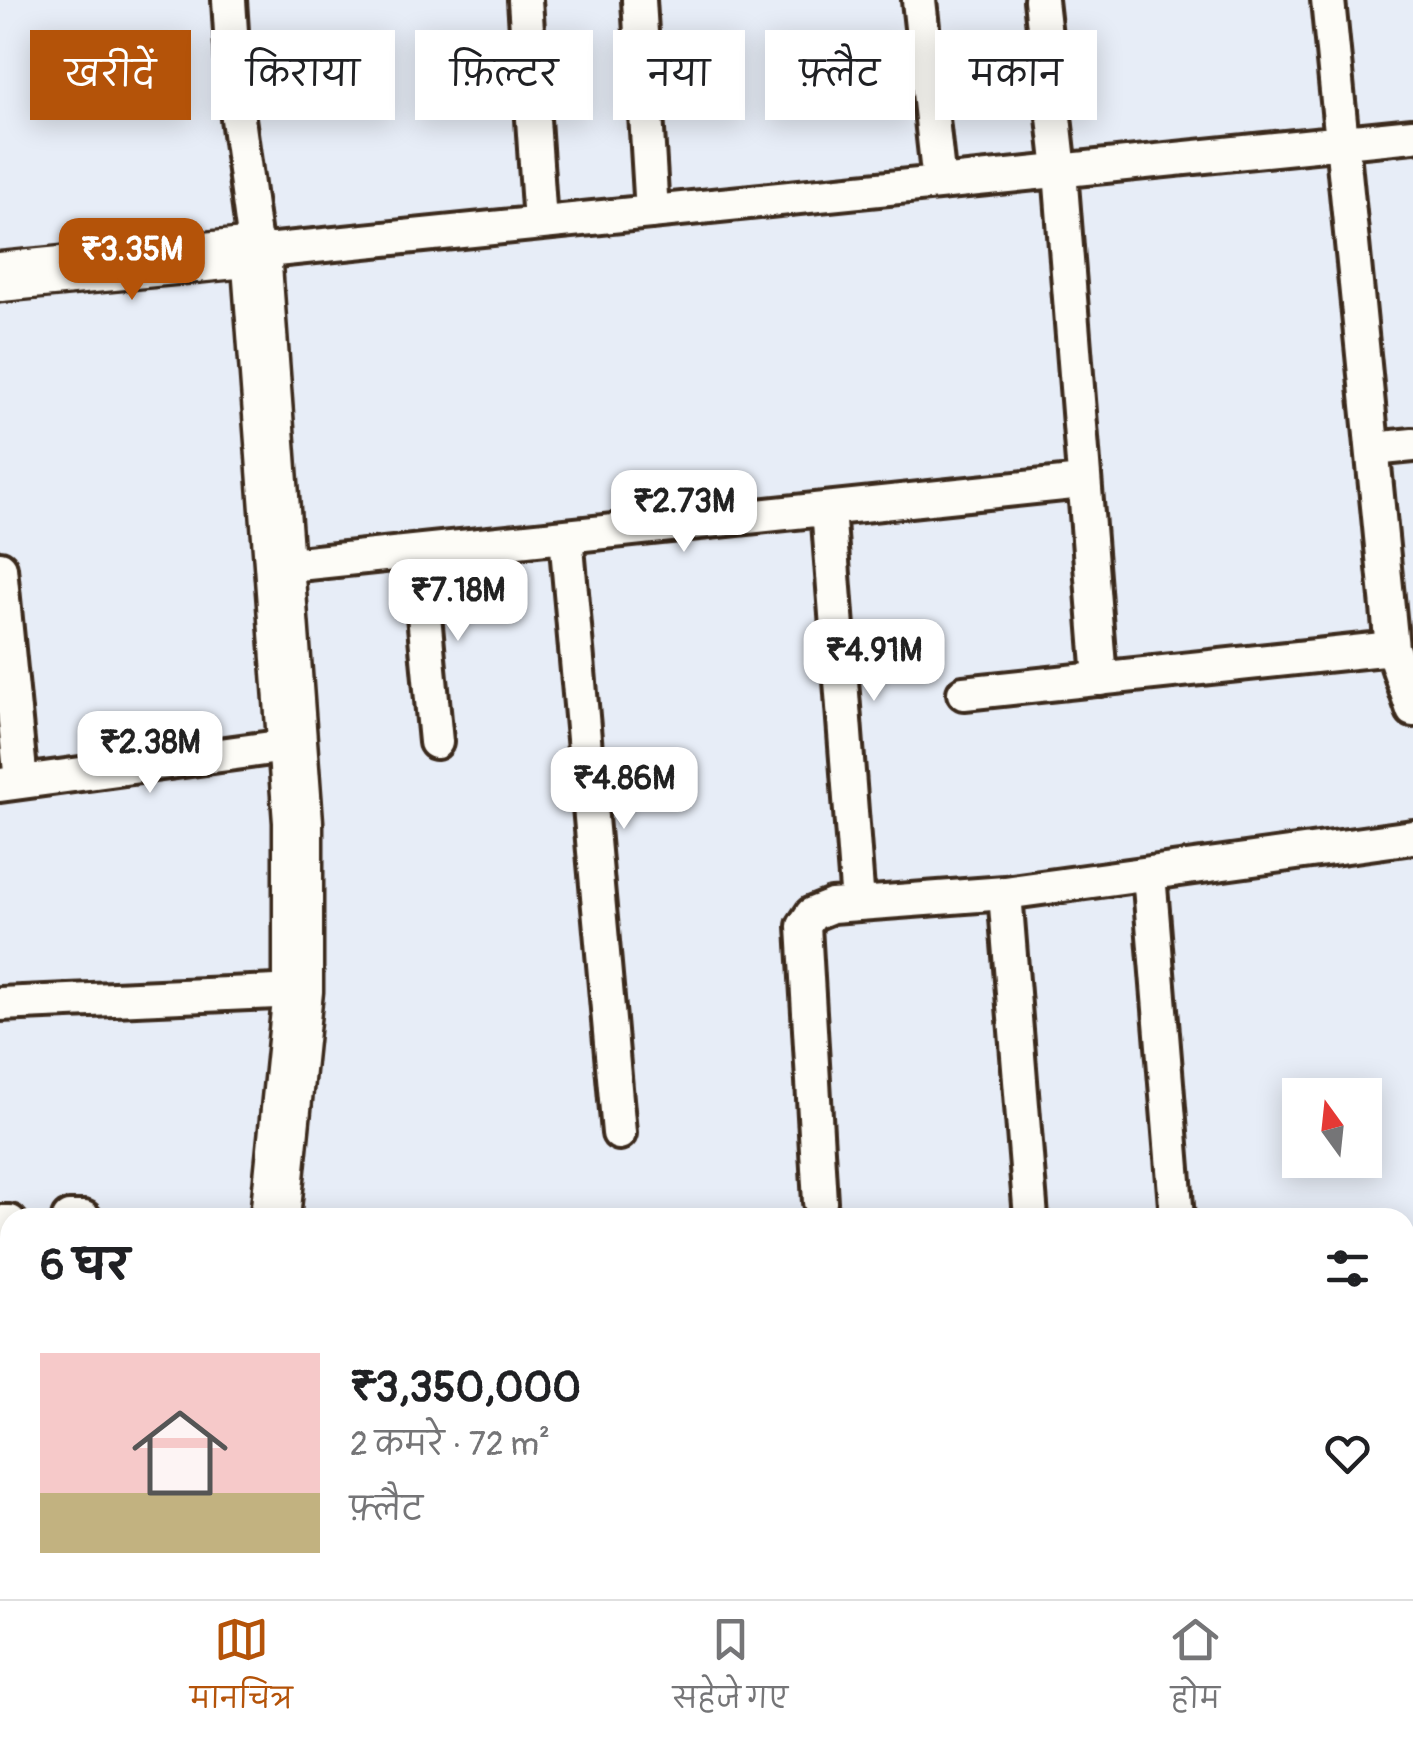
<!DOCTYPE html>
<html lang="hi">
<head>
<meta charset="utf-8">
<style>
  body { margin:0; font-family:Pangolin,"Playpen Sans Deva",sans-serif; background:#f2f2f2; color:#202124; height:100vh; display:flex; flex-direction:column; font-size:38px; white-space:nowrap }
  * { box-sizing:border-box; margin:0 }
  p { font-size:32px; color:#757577 }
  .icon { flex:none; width:55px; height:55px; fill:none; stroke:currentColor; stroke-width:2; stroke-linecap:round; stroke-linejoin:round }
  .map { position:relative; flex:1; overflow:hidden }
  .sheet { position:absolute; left:0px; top:1208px; width:1415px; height:392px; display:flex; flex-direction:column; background:#fff; border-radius:30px 30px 0 0; box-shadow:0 5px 25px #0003 }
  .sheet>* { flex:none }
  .hud { position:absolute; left:30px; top:30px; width:1355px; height:90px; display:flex; gap:20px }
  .needle { width:65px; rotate:345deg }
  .tools { position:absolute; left:1282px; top:1078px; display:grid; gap:20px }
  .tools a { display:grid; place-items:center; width:100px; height:100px; border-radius:0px; background:#fff; box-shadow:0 5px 25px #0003; font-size:50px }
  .price { position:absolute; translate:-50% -85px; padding:0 22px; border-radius:20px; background:#fff; color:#222; font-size:32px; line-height:65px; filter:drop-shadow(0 2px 5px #0008) }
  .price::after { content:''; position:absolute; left:50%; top:60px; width:30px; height:22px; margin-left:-15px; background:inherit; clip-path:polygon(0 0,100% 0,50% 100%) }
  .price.active { background:#b45309; color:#fff }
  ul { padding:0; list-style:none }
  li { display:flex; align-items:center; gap:30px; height:250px; padding:0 40px }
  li+li { border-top:2px solid #e0e0e0 }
  li span { display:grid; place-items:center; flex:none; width:280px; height:200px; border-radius:0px; color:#555 }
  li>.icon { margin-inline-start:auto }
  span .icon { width:120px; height:120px; fill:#fffc; stroke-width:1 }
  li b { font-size:42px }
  h2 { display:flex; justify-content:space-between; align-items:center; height:120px; padding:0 40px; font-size:42px }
  .chip { padding:0 35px; border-radius:0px; background:#fff; box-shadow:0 5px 25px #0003; font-size:35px; line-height:90px }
  .chip.active { background:#b45309; color:#fff }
  .dock { display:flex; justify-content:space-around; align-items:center; height:140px; border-top:2px solid #e0e0e0; background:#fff; font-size:28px; color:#757577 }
  .dock a { display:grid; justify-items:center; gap:5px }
  .dock .active { color:#b45309 }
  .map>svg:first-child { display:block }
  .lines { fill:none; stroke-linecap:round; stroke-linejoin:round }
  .street-casing { stroke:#3b2a1e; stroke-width:40 }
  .secondary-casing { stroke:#3b2a1e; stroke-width:55 }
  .street { stroke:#fdfcf7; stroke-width:32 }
  .secondary { stroke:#fdfcf7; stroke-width:48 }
</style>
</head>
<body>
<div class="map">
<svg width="1413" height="1599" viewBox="0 0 1413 1599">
  <rect width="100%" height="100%" fill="#e7edf7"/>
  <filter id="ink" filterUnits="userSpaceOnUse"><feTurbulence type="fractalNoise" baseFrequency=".01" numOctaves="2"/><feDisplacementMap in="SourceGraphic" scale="20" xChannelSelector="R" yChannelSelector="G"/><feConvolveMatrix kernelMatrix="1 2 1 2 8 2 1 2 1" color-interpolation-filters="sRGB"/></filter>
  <g filter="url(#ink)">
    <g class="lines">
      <defs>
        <path id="street" d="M229,0l6,96 21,156 1157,-117
          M525,0l15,223
          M639,0l13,212
          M919,0l20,183
          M1041,0l19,171 40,508
          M1328,0l64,648 21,62
          M1373,449l40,-4
          M828,509l30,395
          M566,536l53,597
          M418,552l18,190
          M279,566l803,-84
          M0,568l21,214
          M964,693l428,-45
          M0,785l293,-40
          M1149,874l28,344
          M0,1004l298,-13
          M820,1202l-16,-276 8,-12 20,-8 173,-13
          M69,1218h15
          M1031,1218l-26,-325 408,-56
          M0,1222h10
          M0,1375l10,-1
          M0,1559h10
          M1119,1590l1,9
          M1325,1590l1,9"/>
        <path id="secondary" d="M0,277l256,-25 42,570v169l-23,227
          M242,1599l1,-9"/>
      </defs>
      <use href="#street" class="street-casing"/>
      <use href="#secondary" class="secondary-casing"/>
      <use href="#street" class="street"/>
      <use href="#secondary" class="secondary"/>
    </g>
  </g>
</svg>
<div class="tools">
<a><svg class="needle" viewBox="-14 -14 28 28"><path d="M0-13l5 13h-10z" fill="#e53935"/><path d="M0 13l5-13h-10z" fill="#757577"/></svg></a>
</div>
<b class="price active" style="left:132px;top:303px">₹3.35M</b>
<b class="price" style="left:684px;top:555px">₹2.73M</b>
<b class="price" style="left:458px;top:644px">₹7.18M</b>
<b class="price" style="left:874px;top:704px">₹4.91M</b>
<b class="price" style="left:150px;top:796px">₹2.38M</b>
<b class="price" style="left:624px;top:832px">₹4.86M</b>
<div class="hud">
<a class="chip active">खरीदें</a>
<a class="chip">किराया</a>
<a class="chip">फ़िल्टर</a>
<a class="chip">नया</a>
<a class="chip">फ़्लैट</a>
<a class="chip">मकान</a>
</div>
<section class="sheet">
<h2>6 घर<svg class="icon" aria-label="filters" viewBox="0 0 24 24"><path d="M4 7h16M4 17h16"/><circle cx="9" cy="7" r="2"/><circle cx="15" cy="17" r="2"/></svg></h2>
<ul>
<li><span style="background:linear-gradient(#f6c9c9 70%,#c2b280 0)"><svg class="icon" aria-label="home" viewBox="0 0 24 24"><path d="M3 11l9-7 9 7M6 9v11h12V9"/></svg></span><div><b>₹3,350,000</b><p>2 कमरे · 72 m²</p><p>फ़्लैट</p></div><svg class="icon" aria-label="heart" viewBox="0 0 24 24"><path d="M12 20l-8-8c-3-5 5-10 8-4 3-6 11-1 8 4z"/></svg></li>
</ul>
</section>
</div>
<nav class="dock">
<a class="active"><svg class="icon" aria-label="map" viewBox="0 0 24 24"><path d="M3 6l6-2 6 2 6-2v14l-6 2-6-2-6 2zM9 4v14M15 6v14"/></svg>मानचित्र</a>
<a><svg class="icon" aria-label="saved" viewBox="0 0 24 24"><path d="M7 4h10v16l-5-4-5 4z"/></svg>सहेजे गए</a>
<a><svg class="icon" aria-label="home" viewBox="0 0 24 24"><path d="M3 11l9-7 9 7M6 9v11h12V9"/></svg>होम</a>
</nav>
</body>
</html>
